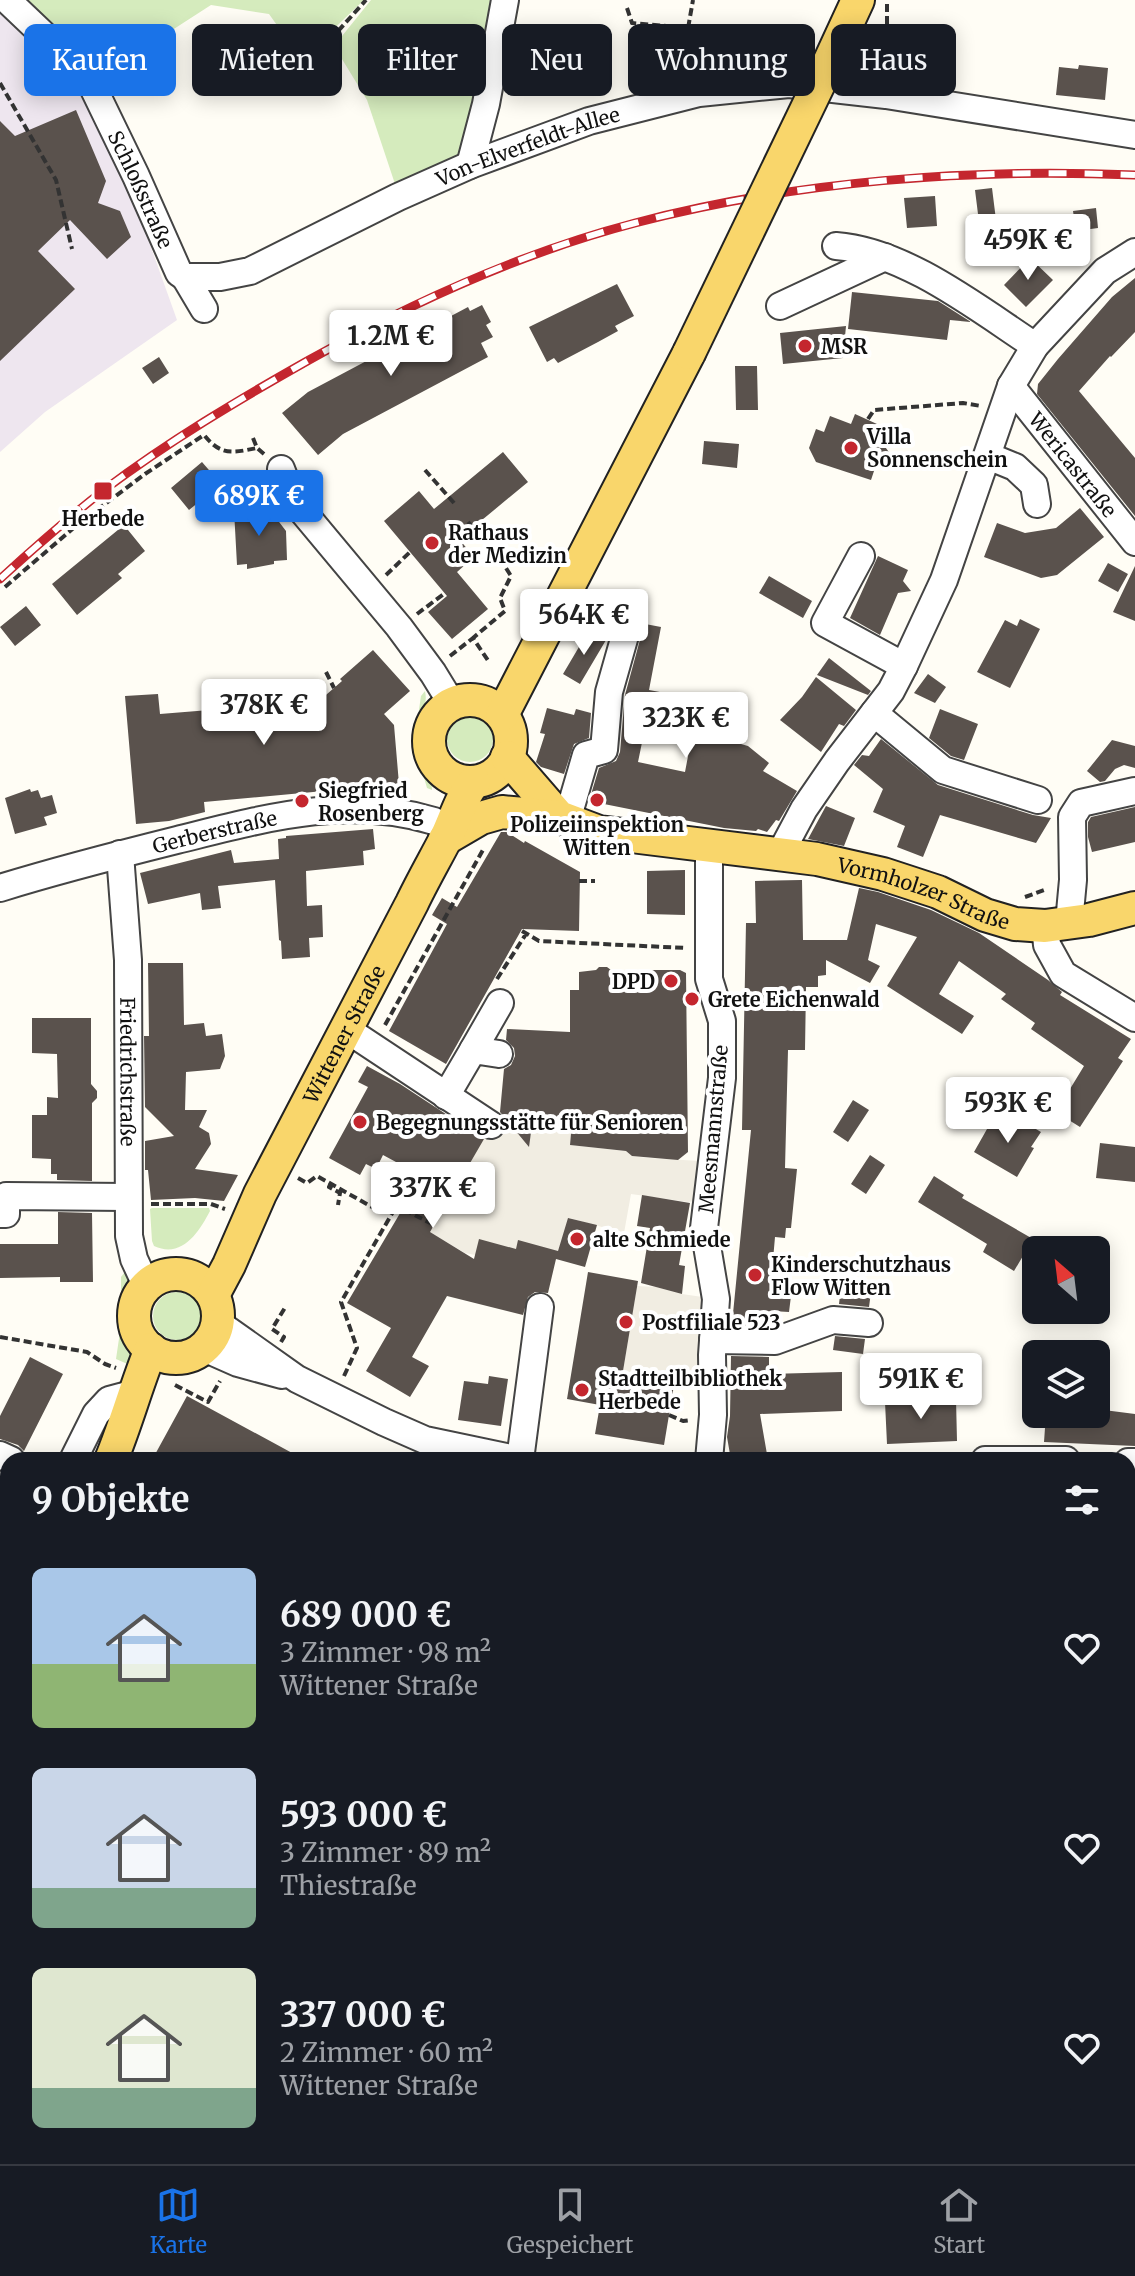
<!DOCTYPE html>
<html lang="de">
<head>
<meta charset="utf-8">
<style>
  body { margin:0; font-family:Merriweather,serif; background:#242831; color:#f1f3f6; height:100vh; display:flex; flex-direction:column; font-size:30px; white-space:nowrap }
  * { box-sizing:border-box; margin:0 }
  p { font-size:26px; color:#9ea1a6 }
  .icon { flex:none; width:44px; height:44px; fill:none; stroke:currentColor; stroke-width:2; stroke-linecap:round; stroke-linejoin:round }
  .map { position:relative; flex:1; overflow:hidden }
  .drawer { position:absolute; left:0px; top:1452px; width:1136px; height:712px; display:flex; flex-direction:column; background:#171b24; border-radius:24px 24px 0 0; box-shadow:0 4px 20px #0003 }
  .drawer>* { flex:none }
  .guide { position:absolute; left:24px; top:24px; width:1088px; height:72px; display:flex; gap:16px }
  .needle { width:52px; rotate:332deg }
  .tools { position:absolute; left:1022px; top:1236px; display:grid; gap:16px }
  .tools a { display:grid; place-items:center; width:88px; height:88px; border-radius:12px; background:#171b24; box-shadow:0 4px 20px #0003; font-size:40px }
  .price { position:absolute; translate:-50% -68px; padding:0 18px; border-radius:8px; background:#fff; color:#222; font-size:26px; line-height:52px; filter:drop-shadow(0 2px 4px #0008) }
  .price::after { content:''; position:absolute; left:50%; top:48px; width:24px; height:18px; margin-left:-12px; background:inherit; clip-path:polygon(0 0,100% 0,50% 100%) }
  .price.selected { background:#1a73e8; color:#fff }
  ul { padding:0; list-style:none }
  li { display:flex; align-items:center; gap:24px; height:200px; padding:0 32px }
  li span { display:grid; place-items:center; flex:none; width:224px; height:160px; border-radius:12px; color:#555 }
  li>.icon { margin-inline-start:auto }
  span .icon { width:96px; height:96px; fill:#fffc; stroke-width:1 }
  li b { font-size:34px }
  h2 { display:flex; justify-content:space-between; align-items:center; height:96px; padding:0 32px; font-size:34px }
  .tag { padding:0 28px; border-radius:12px; background:#171b24; box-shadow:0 4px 20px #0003; font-size:28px; line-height:72px }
  .tag.selected { background:#1a73e8; color:#fff }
  .menu { display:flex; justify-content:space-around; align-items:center; height:112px; border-top:2px solid #363941; background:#171b24; font-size:22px; color:#9ea1a6 }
  .menu a { display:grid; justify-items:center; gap:4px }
  .menu .selected { color:#1a73e8 }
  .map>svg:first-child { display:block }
  .industrial { fill:#eee6ef }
  .green { fill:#d5ebbd }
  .plaza { fill:#f1ede2 }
  .building { fill:#5a524d; fill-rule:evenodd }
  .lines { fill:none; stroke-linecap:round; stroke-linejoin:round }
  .minor-casing { stroke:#444; stroke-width:30 }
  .major-casing { stroke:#222; stroke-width:36 }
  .path { stroke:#333; stroke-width:4; stroke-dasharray:8 4; stroke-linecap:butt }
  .minor { stroke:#fff; stroke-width:26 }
  .major { stroke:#f9d66b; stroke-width:32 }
  .rail-casing { stroke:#c4262e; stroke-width:9 }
  .rail { stroke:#fff; stroke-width:6; stroke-dasharray:18; stroke-linecap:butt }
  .major-bridge-casing { stroke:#222; stroke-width:36; stroke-linecap:butt }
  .major-bridge { stroke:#f9d66b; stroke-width:32 }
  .poi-dot { fill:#c4262e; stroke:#fff; stroke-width:3 }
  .labels { text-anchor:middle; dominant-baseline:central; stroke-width:8; stroke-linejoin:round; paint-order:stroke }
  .street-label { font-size:20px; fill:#111; stroke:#fff }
  .poi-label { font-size:20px; font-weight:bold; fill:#111; stroke:#fff; text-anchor:start }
</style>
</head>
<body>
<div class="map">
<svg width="1135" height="2164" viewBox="0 0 1135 2164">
  <rect width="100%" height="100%" fill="#fffdf5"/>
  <path class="industrial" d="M0,9l78,73 55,115 44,123 -132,92 -45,40z"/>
  <path class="green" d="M22,0h342l-43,41 -6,1 -16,14 -30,-42 -58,-9 -110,71z
    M371,0h126l-35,161 -65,29 -30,-90 -33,-54z
    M425,691c4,18 -9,33 -7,50 2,17 14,31 14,49l-5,-2 -13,-45 7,-47z
    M447 739a23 23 0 1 1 46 0a23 23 0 1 1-46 0Z
    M152,1208h57l1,3c-11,21 -28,48 -56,35l-2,-5 -2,-32z
    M128,1268c3,17 -3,29 -4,46 0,18 10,33 8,52l-16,-7 5,-34v-48z
    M153 1316a24 24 0 1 1 48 0a24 24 0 1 1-48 0Z"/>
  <path class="plaza" d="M500,1115l18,2v17l4,5h5l4,-3 2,-18 39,4 -2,23 56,6 6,5 17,2 51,3 -4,40 -8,1 -57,-8 -7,39 -55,-15 -11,33 -42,-2 -41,6 -10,-2 -36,-21 62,-107z
    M637,1286l19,1 26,7 34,5 -10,82 -32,4 -52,-8z"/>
  <path class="building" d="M905,40l29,4 -4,29 -29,-4z
    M1079,65l29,3 -3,32 -49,-5 3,-28 19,2z
    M76,110l30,71 -8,22 22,8 11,26 -24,22 -37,-39 -32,31 37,38 -75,72v-240l15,15z
    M992,188l5,40 -17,2 -5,-40z
    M935,196l2,30 -30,2 -3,-30z
    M1096,208l2,20 -22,3 -3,-20z
    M1030,258l23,22 -27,27 -22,-22z
    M1135,278v54l-24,25 -1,-1 -31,35 56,67v58l-98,-122 1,-10 20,-25 54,-62z
    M617,284l17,32 -19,10 3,5 -20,11 -40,21 -4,-5 -7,4 -18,-35z
    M852,292l86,9 33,21 -21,-2 -3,20 -99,-11z
    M482,305l9,17 -5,3 7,12 -12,6 7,14 -145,77 -25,21 -36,-42 26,-21 160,-85 2,4z
    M846,326l-3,32 -60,6 -3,-31z
    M159,357l10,16 -16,11 -11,-16z
    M735,366h22l1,44h-22z
    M855,414l33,15 -5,15 11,15 -17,3 -6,18 -55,-18 -7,-14 7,-19 8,3 6,-16 21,8z
    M704,441l35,3 -2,24 -35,-4z
    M503,452l25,30 -69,57 15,18 -17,15 31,37 -36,30 -24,-27 19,-16 -63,-75 35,-30 15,18z
    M202,462l19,22 -32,26 -18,-22z
    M1080,508l24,29 -47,38 -16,3 -57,-21 13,-34 28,10 31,-5z
    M264,509l9,5 13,17 1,29 -13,1v3l-27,5v-5l-10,1 -3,-55z
    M124,525l21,26 -27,23 4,4 -45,37 -25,-31z
    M878,556l30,14 -5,11 8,10 -13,2 -18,42 -30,-17z
    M1108,563l20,11 -10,18 -20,-11z
    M1135,566v55l-22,-9z
    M769,576l43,25 -9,17 -44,-25z
    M26,606l15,19 -26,21 -15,-19z
    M1020,619l20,10 -30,59 -33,-16 28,-52 12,6z
    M640,623l21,4 -12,63 49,9 -3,13 49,10 -10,20 14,4 21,17 -6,8 34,20 -18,30 -3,-1 -9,12 -9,-3 -2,2 -32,-3 -135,-27 10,-33 17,-7 4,-9 5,-57 16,-59zM646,723l47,7 -8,42 -47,-10z
    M589,630l17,10 -26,44 -17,-10z
    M373,650l37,41 -26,23 10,11 5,59 -195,18 1,10 -36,9 -33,3 -11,-128 33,-2 2,20 159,-13 23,-20 -2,-2z
    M829,658l42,33 -3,4 -51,-20z
    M928,674l18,13 -11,16 -21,-10z
    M816,677l40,33 -12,16 -5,-2 -18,28 -41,-32 22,-23z
    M547,708l27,7 2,-6 15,4 -2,25 -15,6 -10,30 -23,-7 -5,-5 9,-28 -5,-1z
    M940,709l38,15 -14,36 -13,-4 -22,-18z
    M881,739l57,46 95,30 18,3 -15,25 -96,-28 -17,42 -26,-10 8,-21 -32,-14 10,-23 -29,-24 8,-10 7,1z
    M1112,740l23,6v22l-11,-3 -9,4 -10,12 -5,1 -13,-11z
    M30,789l1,3 7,-2 3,8 11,-3 5,18 -13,4 3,8 -32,9 -10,-36z
    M826,806l29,12 -11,28 -36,-7z
    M1135,807v35l-43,10 -4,-15v-15l3,-5z
    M373,829l2,20 -12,2 1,14 -58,6 1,35 15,-1 1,32 -14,1 1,19 -28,2 -1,-18 -2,-1 -4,-60 -57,6 3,22 -19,2 -2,-17 -52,11 -8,-31 91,-23 3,13 45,-4 -1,-20 8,-1v-2z
    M501,832h6l17,11 1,-2 55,31 -1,59 -57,-2 -76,135 -57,-33 58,-107 -15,-9 10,-17 15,9z
    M685,870v45l-38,-1v-43z
    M802,880l1,60h44l12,-52 19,4 53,18 48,23 69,47 14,12 -2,3 71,44 -13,19 5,3 -43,66 -24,-15 28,-46 -53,-37 4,-6 -34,-24 5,-5 -47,-33 -20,33 35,22 -12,18 -75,-48 30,-49 -41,-13 -8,36 12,6 -10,17 -44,-23v15l-8,1v11h-12l-1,63h-17l-3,118 12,1 -6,59h-5l-1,10 -10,-1 -5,57 21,2 -2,16 -17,-1 -1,14 -39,-1 19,-194h-9l4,-207h10l-1,-42z
    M148,963h35l1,62 20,-2 2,13 16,-2 3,22 -5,13 -34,3 -1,38h22l-8,17 10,6 2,11 -16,25 43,6 -14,26 -29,-3 -44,2 -3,-30h-3v-29l29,-5 -29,-29 -1,-71h5z
    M599,967h8l4,3h69l6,3 2,179 -10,8 -46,-4 -6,-5 -56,-6 2,-23 -39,-4 -4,29 -29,-35 4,-43 7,-4 4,-9 -1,-8 -8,-8 1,-11 63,3v-42h9v-18l17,-2z
    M32,1018h59v66l6,7v7l-5,5v78l-35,-1v-6h-6v-15l-19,-1v-43h15v-18l11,1 -1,-44 -25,-1z
    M367,1066l33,18 84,55 -54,93 44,27 5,-20 37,10 2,-9 40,11 10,-33 29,7 -12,42 -29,-8 -8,34 -13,-1 -7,5 -5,18 -76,-19 -35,61 17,9 -19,31 -44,-26 25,-43 -44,-25 75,-127 -39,-21 -7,14 -10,-5 -6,11 -31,-17 39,-71 -10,-5z
    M853,1100l16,10 -21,32 -15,-10z
    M1014,1116l27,16 -10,15 3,1 -17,29 -43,-25 17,-30 14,9z
    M1100,1143l35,4v35l-39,-4z
    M870,1155l15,10 -19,29 -15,-10z
    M934,1176l30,19 -2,3 71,41 -19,32 -31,-19 4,-8 -69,-42z
    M642,1195l48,8 -11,62 6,1 -3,28 -41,-11 9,-55 -13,-2z
    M58,1212l34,1 1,69h-33v-5l-60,1v-34h58z
    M588,1272l50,9 -16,96 52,8 -10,60 -69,-11 5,-29 -33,-6z
    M841,1287l30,5 -2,15 -30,-3z
    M835,1336l30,3 -2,15 -30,-4z
    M731,1356l38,1v17l73,-2v39l-82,3 8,46h-37l-4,-23 3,-21z
    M30,1357l33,17 -39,77 -6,-6 -18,-6v-23z
    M489,1376l19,3 -7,47 -43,-6 6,-39 24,3z
    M187,1396l118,64h-153z
    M956,1399l1,42 -70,3 -2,-42z
    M1096,1409l39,5v32l-91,-4 2,-28h50z"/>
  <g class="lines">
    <defs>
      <g id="minor">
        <path id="s1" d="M7,0l81,77 48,99 43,97 6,4h35l30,-6 148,-74 72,-32 119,-44 110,-28 90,-9 97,11 249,40"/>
        <path d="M470,165l16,-61 19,-104"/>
        <path d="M836,246c69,5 141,62 199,100"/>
        <path d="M185,277l19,32"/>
        <path d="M780,306l105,-49"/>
        <path id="s2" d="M1011,386l124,156"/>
        <path d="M988,456l27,11 19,18 3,19"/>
        <path d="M281,469l12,31 106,127 34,46 19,31"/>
        <path d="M861,556l-36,67 79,43"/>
        <path d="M874,713l69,57 95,30"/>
        <path d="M567,820l19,-65 18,-5 5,-58 17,-60"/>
        <path d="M709,847v132l13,42v57l-18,150 12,71 -4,56 1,60 -4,45"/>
        <path id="s3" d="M120,854l8,106 1,276 5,23 13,28"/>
        <path d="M780,854l24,-45 33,-48 54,-70 13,-25 40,-86 67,-194 24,-40 70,-75 30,-19"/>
        <path id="s4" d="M0,888c58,-18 117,-33 177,-48 85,-21 169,-46 257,-19"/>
        <path d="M1069,923l4,-43 -1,-63 9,-14 54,-12"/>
        <path d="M1045,926l2,19 16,29 72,44"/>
        <path d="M346,1029l145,96"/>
        <path d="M473,1050l27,-47"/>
        <path d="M446,1096l27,-46 26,4"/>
        <path d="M0,1214h6v-18l122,1"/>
        <path d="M218,1323l79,56 87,43 41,18 96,20"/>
        <path d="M713,1340l62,1 58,-21 36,3"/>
        <path d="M204,1348l34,15 44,12"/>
        <path d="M0,1455l11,5"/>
        <path d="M73,1460l23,-46 13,-14 26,-7"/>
        <path d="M520,1460l20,-153"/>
        <path d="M985,1460h81"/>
        <path d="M1128,1462h7"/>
        <path d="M1128,1534l7,21"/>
        <path d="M0,1814h8"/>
        <path d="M1128,1855l7,5"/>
        <path d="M540,2164l6,-8"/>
        <path d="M591,2164l14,-8"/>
      </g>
      <g id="major">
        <path d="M827,67l31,-67"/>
        <circle cx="470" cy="741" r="41"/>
        <path d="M502,715l187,-362"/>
        <path id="s5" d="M507,757l52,60 40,15 218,27 66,15 55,18 47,23 30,9 30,2 44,-6 46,-12"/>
        <path d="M445,839l36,-21 21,-6 57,5"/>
        <circle cx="176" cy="1316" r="42"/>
        <path id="s6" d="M213,1295l16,-30 31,-71 152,-291c10,-21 22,-42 33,-63 10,-20 15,-41 29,-58"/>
        <path d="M111,1460c15,-36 25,-74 40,-111"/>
        <path d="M1,2164l7,-117"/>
      </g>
    </defs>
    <use href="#minor" class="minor-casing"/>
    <use href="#major" class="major-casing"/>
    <path class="path" d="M627,8l5,15 34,3 21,8 8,37
      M330,40l36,-40
      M651,55l36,-21 6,-34
      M887,72v-72
      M0,83l56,97 16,69
      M868,419l6,-9 89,-7 18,3
      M253,438l4,10 7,6
      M425,470l29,33
      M468,522l33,38 10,16 -11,22 5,13 -32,27 16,24
      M386,575l24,-23
      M5,587l72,-62 68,-51 59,-39c17,21 28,18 53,13
      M417,614l28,-21
      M450,656l23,-18
      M326,672l8,16
      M579,881h16
      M1025,897l22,-8
      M522,931l17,10 147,7
      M497,979l29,-45
      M385,1025l99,-177
      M298,1178l9,5 10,-7 64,36 20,-4 33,17
      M331,1183l-2,4 11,6 -2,12
      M151,1204h60l14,5
      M0,1337l87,15 18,12 11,4
      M281,1342l3,-5 -12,-8 14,-23
      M344,1376l13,-28 -16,-46 53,-92
      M175,1385l33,17 12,-21
      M669,1415l14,6 8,-1
      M0,1533l8,-27
      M1128,2045l7,-10
      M1128,2049l7,16
      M1128,2123l7,-42
      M287,2164l6,-8
      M920,2164l4,-8
      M1122,2164v-8"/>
    <use href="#minor" class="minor"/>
    <use href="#major" class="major"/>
    <defs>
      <path id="rail" d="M0,579c34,-31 68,-61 104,-89 65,-49 134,-90 205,-130 104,-58 211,-107 326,-137 160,-42 335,-55 500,-48"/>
    </defs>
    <use href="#rail" class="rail-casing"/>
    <use href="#rail" class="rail"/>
    <defs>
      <path id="major-bridge" d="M689,353l138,-286"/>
    </defs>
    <use href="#major-bridge" class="major-bridge-casing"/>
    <use href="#major-bridge" class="major-bridge"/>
  </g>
  <g class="poi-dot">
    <circle cx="805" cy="346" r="8"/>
    <circle cx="851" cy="448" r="8"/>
    <rect x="93" y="481" width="20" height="20" rx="4"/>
    <circle cx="432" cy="543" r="8"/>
    <circle cx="597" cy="800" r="8"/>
    <circle cx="302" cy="801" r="8"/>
    <circle cx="671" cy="981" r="8"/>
    <circle cx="692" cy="999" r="8"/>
    <circle cx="360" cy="1122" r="8"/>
    <circle cx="577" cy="1239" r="8"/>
    <circle cx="755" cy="1275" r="8"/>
    <circle cx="626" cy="1322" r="8"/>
    <circle cx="582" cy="1390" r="8"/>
  </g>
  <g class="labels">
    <g class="street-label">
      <text stroke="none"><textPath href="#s1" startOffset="706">Von-Elverfeldt-Allee</textPath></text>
      <text stroke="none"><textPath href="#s1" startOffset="236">Schloßstraße</textPath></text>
      <text stroke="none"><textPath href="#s2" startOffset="100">Wericastraße</textPath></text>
      <text stroke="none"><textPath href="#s4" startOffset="222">Gerberstraße</textPath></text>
      <text stroke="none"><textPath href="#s5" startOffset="454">Vormholzer Straße</textPath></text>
      <text stroke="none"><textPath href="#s6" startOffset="292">Wittener Straße</textPath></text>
      <text stroke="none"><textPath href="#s3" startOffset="218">Friedrichstraße</textPath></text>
      <text transform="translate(713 1129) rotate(-85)">Meesmannstraße</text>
    </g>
    <g class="poi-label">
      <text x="821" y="346">MSR</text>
      <text x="867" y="436">Villa<tspan x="867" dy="23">Sonnenschein</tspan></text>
      <text x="103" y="518" text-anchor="middle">Herbede</text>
      <text x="448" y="532">Rathaus<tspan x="448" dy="23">der Medizin</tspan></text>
      <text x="318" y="790">Siegfried<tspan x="318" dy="23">Rosenberg</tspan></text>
      <text x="597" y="824" text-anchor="middle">Polizeiinspektion<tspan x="597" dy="23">Witten</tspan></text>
      <text x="655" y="981" text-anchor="end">DPD</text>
      <text x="708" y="999">Grete Eichenwald</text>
      <text x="376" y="1122">Begegnungsstätte für Senioren</text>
      <text x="593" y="1239">alte Schmiede</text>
      <text x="771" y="1264">Kinderschutzhaus<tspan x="771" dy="23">Flow Witten</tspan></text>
      <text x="642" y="1322">Postfiliale 523</text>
      <text x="598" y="1378">Stadtteilbibliothek<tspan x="598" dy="23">Herbede</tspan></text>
    </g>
  </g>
</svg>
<div class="tools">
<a><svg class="needle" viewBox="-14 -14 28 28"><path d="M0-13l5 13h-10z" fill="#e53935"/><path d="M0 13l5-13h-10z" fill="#9ea1a6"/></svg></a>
<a><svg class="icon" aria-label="layers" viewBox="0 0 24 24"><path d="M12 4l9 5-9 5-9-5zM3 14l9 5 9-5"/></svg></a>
</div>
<b class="price" style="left:1028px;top:282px">459K €</b>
<b class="price" style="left:391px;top:378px">1.2M €</b>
<b class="price selected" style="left:259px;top:538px">689K €</b>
<b class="price" style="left:584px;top:657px">564K €</b>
<b class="price" style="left:264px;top:747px">378K €</b>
<b class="price" style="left:686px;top:760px">323K €</b>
<b class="price" style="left:1008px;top:1145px">593K €</b>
<b class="price" style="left:433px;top:1230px">337K €</b>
<b class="price" style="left:921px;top:1421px">591K €</b>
<div class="guide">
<a class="tag selected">Kaufen</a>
<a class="tag">Mieten</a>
<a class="tag">Filter</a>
<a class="tag">Neu</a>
<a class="tag">Wohnung</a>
<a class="tag">Haus</a>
</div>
<section class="drawer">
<h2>9 Objekte<svg class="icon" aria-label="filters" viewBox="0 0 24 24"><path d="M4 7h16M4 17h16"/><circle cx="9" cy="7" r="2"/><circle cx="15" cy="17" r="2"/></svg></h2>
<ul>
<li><span style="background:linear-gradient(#a9c7e8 60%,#8fb573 0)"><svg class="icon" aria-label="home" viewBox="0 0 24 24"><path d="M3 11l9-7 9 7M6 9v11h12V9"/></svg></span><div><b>689 000 €</b><p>3 Zimmer · 98 m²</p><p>Wittener Straße</p></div><svg class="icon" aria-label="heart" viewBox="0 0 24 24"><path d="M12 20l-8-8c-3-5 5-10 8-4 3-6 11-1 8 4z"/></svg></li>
<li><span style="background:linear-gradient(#c9d6e8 75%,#7fa58c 0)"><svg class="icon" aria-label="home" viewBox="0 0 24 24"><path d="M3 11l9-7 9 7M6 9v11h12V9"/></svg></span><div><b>593 000 €</b><p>3 Zimmer · 89 m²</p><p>Thiestraße</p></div><svg class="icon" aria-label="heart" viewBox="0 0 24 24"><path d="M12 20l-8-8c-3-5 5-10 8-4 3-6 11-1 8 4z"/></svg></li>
<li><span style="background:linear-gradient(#dfe7d0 75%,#7fa58c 0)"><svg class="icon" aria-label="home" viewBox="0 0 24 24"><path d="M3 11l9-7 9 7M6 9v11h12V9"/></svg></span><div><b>337 000 €</b><p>2 Zimmer · 60 m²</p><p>Wittener Straße</p></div><svg class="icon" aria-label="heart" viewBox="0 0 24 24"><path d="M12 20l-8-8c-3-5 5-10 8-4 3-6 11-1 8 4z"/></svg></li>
</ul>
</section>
</div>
<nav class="menu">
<a class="selected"><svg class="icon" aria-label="map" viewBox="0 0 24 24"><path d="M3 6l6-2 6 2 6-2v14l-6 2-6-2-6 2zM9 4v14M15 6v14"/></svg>Karte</a>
<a><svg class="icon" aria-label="saved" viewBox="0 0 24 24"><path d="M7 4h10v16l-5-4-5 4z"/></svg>Gespeichert</a>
<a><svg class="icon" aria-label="home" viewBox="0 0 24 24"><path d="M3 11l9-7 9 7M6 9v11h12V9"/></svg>Start</a>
</nav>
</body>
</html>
